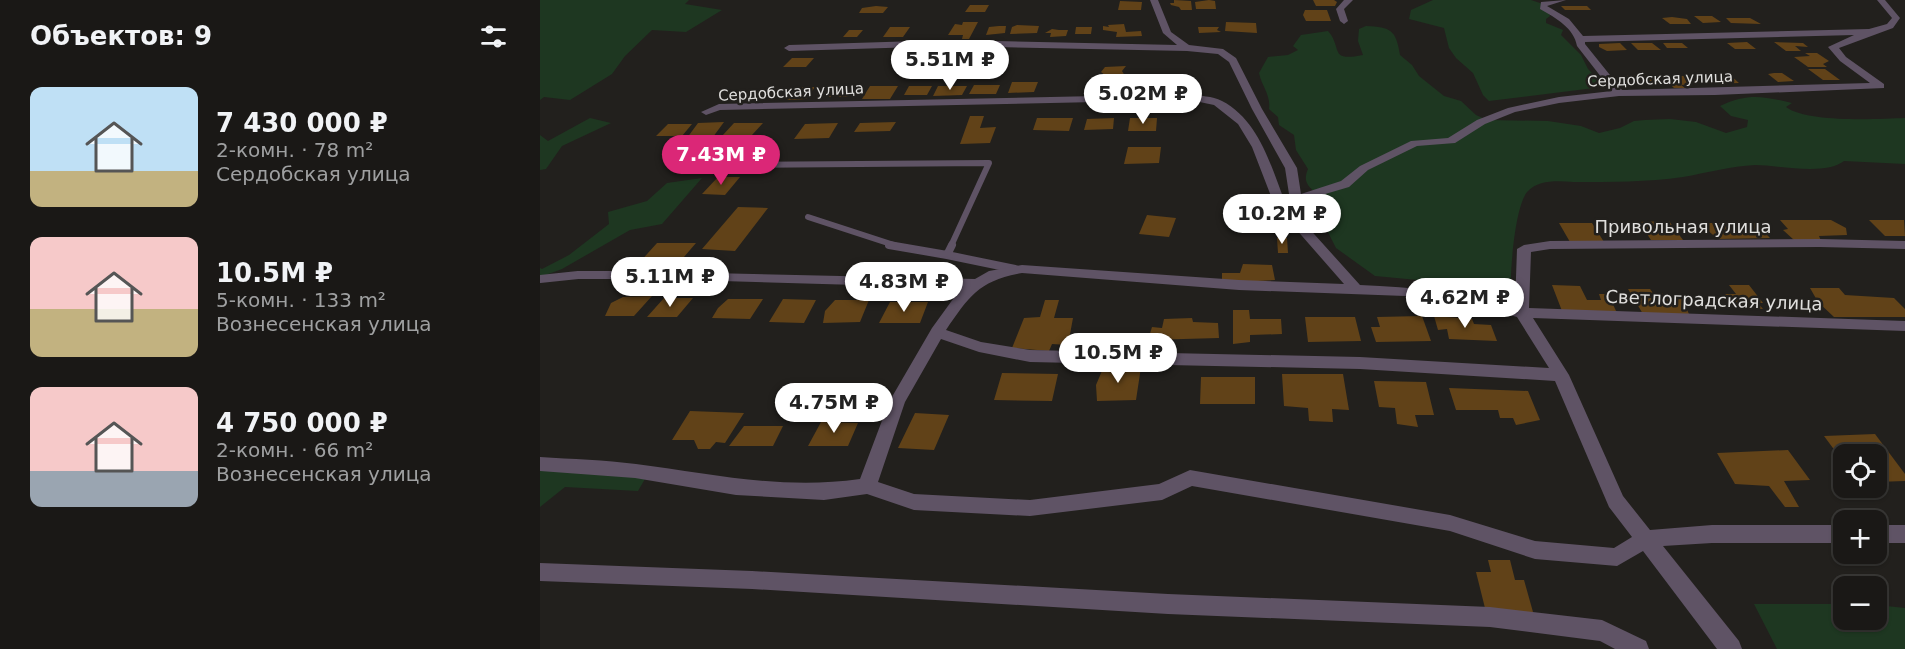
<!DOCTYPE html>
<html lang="ru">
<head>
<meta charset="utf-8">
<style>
  body { margin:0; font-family:"DejaVu Sans",sans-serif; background:#23211f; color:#f1f3f6; height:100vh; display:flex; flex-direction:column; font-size:22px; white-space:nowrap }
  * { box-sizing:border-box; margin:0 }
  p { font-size:20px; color:#9fa0a1 }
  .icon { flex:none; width:33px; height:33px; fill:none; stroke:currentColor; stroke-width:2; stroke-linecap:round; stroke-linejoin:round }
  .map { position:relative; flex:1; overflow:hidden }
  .sheet { display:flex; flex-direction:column; background:#1a1816; width:540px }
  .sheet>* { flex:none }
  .tools { position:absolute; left:1293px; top:444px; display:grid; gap:12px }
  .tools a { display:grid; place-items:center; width:54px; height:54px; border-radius:12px; background:#1a1816; box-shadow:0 2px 4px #0004,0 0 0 2px #383735; font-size:30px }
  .price { position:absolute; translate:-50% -51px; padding:0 14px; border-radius:21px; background:#fff; color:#222; font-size:20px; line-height:39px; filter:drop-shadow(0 2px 3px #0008) }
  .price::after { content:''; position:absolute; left:50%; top:36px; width:18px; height:14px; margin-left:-9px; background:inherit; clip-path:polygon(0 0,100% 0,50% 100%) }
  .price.on { background:#db2777; color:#fff }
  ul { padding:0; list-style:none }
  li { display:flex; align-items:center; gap:18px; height:150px; padding:0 30px }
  li span { display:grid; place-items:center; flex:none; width:168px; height:120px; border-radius:12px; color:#555 }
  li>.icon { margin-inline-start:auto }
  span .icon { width:72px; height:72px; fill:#fffc; stroke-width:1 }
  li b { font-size:26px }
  h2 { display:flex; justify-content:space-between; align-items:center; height:72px; padding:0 30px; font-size:26px }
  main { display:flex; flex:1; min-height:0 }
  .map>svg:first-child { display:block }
  .green { fill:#1e3721 }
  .building { fill:#614218 }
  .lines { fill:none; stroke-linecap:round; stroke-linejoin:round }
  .lane-far1 { stroke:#5f5365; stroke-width:6 }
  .lane { stroke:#5f5365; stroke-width:8 }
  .street { fill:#5f5365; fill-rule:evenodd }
  .labels { text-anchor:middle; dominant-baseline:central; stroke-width:5; stroke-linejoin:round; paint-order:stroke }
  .far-street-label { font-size:15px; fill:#e0dfdd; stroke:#22201d }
  .street-label { font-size:18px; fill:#e0dfdd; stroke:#22201d }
</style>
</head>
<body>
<main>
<section class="sheet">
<h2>Объектов: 9<svg class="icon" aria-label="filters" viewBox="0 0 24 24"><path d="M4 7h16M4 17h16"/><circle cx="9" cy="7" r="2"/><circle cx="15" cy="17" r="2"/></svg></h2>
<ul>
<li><span style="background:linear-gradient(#bfe0f5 70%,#c2b280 0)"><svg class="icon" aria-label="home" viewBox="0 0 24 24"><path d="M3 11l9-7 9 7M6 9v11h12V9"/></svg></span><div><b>7 430 000 ₽</b><p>2-комн. · 78 m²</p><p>Сердобская улица</p></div></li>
<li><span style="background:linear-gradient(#f6c9c9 60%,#c2b280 0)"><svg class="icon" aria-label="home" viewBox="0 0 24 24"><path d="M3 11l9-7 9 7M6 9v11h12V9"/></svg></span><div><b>10.5M ₽</b><p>5-комн. · 133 m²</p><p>Вознесенская улица</p></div></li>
<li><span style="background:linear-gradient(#f6c9c9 70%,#9aa5b1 0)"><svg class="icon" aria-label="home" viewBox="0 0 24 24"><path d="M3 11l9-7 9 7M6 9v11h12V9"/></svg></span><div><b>4 750 000 ₽</b><p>2-комн. · 66 m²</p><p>Вознесенская улица</p></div></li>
</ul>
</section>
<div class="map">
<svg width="1365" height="649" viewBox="0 0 1365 649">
  <rect width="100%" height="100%" fill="#22201d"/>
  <path class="green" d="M0,0h149l-4,4 37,6 -36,22 -34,-2 -27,26 -13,18 -42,26 -26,-3 -4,3z
    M893,0h98l15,5 4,11 -4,3v4l17,7 -2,5 20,20 7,14 12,12 -6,7 -105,13 -6,-6 -10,-22 -17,-15 -7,-10 -5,-20 -35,-9 2,-9z
    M826,26c25,1 30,4 34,29l12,10 7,11 25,20 17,5 15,14 11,5 61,1 33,5 18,7 21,-5 14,-7 11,-1 25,-1 26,3 30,11 21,-6 1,-7 -17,-4 -11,-10c28,-13 42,-10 72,-3l-6,4c21,16 91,12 119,11v46l-61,-3c-19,15 -66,4 -89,4 -24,1 -49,8 -72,12 -35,5 -73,5 -109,5 -16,-1 -35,-3 -47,10 -12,15 -17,78 -16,98l-6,6 -55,-13 -75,-7 -39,-28 -23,-45 3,-10c-9,-8 -13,-12 -8,-24l-12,-19 -2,-15 -15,-10 -1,-8 -9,-8c2,-14 -7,-22 -10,-36l9,-16 20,-2 10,-5 -5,-4 8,-11 27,-4c15,17 0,31 35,24l-5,-14 1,-12z
    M50,118l21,5 -49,23 -16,23 -6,1v-35l8,6z
    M162,178l-40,46 -32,6 -68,39 -22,8v-9l2,1 27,-14 40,-31 -1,-12 39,-11 20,-18z
    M0,468l109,4 -11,19 -73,-4 -25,20z
    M1214,604h89l1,16h32l1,-15 28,3v41h-128z"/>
  <path class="building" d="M634,0l17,1 1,9h-11l-2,-3 -8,-2 -1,-2h4z
    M669,0l6,1 1,8h-20l-1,-7z
    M773,0h21l3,2 -2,4h-19z
    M580,1l22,1 -1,8h-23z
    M430,5h19l-4,7h-20z
    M336,6l12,1 -5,6h-24l3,-5z
    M1021,6h26l4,4h-26z
    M765,10h22l4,11h-25l-3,-6z
    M1154,16h18l9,6 -18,1z
    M1132,17l15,2 4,5h-21l-8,-6z
    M1186,18h24l11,6 -30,-1z
    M423,22h15l-9,17h-7l1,-4h-15l7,-11 7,1z
    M686,22l30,1 1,10 -32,-2z
    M584,24l2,8 15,-1 1,5 -26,1 1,-5 -14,-2v-4l6,1 -1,-2z
    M477,25l22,1 -2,7 -27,1 2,-7z
    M459,26h7l-1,7 -19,2 3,-8z
    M350,27h20l-7,10h-20z
    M536,27h16l-1,7h-16z
    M658,27h21l-2,3 4,2 -22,1z
    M512,29l7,1h9l-2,6 -16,1 1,-4h-6z
    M309,30h14l-6,7h-14z
    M1207,42l9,7h-21l-8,-6z
    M1234,42l29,1 5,4 -13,-1 6,5h-15z
    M1080,43l7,7 -20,1 -8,-4v-3z
    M1091,43h21l9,7h-23z
    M1123,43h19l6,5h-21z
    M1265,53h12l12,8 -6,3 4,3h-19l-14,-10 16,-1z
    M421,54h22l-3,10 -22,-1z
    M252,58h22l-8,9h-23z
    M586,66l-4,5 3,5h-19l-5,-4 4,-5z
    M1268,69h17l15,11h-17z
    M1234,73h8l12,8 -16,1 -10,-8z
    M1156,74h33l10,9 -34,1z
    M1087,75h25l8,8 -23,2z
    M1121,75l23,1 8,8 -11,1 4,3h-11z
    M472,82h26l-4,10 -26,1z
    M558,82h28v11h-28z
    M434,85h26l-4,9h-27z
    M296,86h20l-9,11h-19z
    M330,86h28l-8,13h-28z
    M369,86h23l-5,9h-23z
    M398,86h29l-5,9 -29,1z
    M259,87h16l-9,12 -19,1z
    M430,116h14l-4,12 16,-1 -6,16 -30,1z
    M497,118h36l-4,13 -36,-1z
    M574,118l-1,11 -29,1 3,-11z
    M590,118h27l-1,13h-28z
    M184,122l-11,15 -26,1 11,-15z
    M356,122l-6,9 -36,1 6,-9z
    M194,123h29l-11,12 -30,1z
    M298,123l-9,15 -35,1 11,-15z
    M128,124h24l-10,12h-26z
    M588,147h33l-2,16 -35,1z
    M178,177h22l-15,18 -23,-1z
    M198,207l30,1 -33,43 -33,-2z
    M607,215l29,3 -7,19 -30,-3z
    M1240,220h51l15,8 1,7 -28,1 2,5 -27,-1 -11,-10 5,-1z
    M1329,220h35l1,16h-20z
    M1129,221l14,19h-32l-12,-18z
    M1019,223h33l12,19h-34z
    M1165,223h51l14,15 -52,1 -12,-10z
    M737,238h10l1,15h-10z
    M117,243h39l-18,21 -39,-1z
    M703,264l29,1 3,15 -53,3v-10h18z
    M1012,285l28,1 7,14h14l-2,-6h9l9,19 -55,-2z
    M1189,285h20l14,18h-5l5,6 -27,-1 -11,-14h11z
    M1270,288h29l6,7 49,3 11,11v8h-71l-16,-15z
    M1088,289h22l3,4h9l6,6h14l7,15h-46z
    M112,296l-18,20h-29l6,-13 12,-6z
    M124,298h29l-16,19h-30z
    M188,299h35l-13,20 -38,-1 6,-10z
    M243,299l33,1 -12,23 -35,-1z
    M295,300h34l-9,22 -37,1 2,-12z
    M505,300h14l-5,18h19l-5,27 -16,-1 -3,7 -37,-3 12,-30 16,-1z
    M350,302h38l-8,21h-41z
    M693,310h16l1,9h31l1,15 -32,1v7l-17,2z
    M882,316l9,25 -55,1 -5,-15h9l-3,-10z
    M894,316l38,3 2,5 17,1 6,16 -48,-2 -2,-10 -9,1z
    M765,317h50l6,24 -53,1z
    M652,318l1,4 25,1 1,15 -71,2 4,-13 10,1 2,-9z
    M564,366l37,1 -5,33 -39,1 -1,-16z
    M462,373l56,1 -6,27 -58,-1z
    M742,374h61l6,36 -17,-1 1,13 -24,-1 -1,-13 -24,-2z
    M661,377h54v27h-55z
    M834,381l52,1 8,33h-19l3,12 -21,-3 -2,-16 -16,-1z
    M909,388l79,3 12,29 -24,5 -3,-7h-13l-2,-8h-42z
    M150,411l54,2 -19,30 -9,-1 -6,7h-12l-4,-9h-22z
    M375,413l34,2 -15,35 -36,-2z
    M281,422l37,1 -10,23h-40z
    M204,426h39l-10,20h-44z
    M1335,434l30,40v7l-29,1v-28h-32v9l-20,-27z
    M1248,450l22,30 -26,1 15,26h-14l-16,-21 -34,-2 -18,-31z
    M948,560h22l5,20h9l9,32h-47l-10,-40h15z"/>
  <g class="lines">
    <path class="lane-far1" d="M177,165l272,-2 -38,83
      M268,217l89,29"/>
    <path class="lane" d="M349,245l58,10
      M412,245l-5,10 68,14
      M0,279l38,-4h46"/>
    <path class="street" d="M610,0h8l13,32 18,13 34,4 13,9 26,51 35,59 4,26 40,-13 19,-15 51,-25 37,-3 29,-18 31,-12 51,-11 53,-6 -35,-45c-3,-18 -21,-28 -37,-37l1,-7 25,-2 -19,6 22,13 14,17 286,-7 18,-5 5,-6 -15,-18h8l15,18 -7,10 -54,20 7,9 38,27v4l-169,7 -96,1 -60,7 -44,9 -30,12 -30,19 -38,3 -49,24 -19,17 -61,18 72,80c53,2 104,8 155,21l2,-57 7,-4 26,-4 270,-2 85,2v8l-85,-2 -270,2 -19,3 -2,56 376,13v10l-372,-13 36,57 54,121 27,34 62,-5h132v18h-132l-49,3 76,95 3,8h-25l-74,-98 -26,15 -82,-7 -85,-28 -258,-45 -30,14 -132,16 -116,-6 -47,-16 -43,6 -88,-5 -101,-17 -95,-7v-14c32,2 65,3 96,7 77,10 146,26 224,15l29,-77 43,-74 29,-40 -342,-10 -2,-3 2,-3 5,-1 351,8 14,-8 33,-6 217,15 105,4 -70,-80 -22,-57 -14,-23 -24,-19 -24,-5 -470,10 -14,5 -5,-3 18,-8 471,-10c10,2 22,2 32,7 35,18 48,61 61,96l6,-3 -4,-26 -33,-59 -23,-47 -11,-8 -31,-3 -237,-5 -161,5 -5,-3 5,-3 161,-5 227,5 -14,-12zM1314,35l-26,12 12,14 30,22 -248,7 -37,-46v-2zM482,273l217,17 166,6 82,13 30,8 32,51 -189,-11 -330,-7 -49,-8 -35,-12c24,-35 33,-49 76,-57zM401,339l38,13 51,10 330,7 195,12 54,126 23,30 -18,11 -79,-7 -85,-26 -260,-45 -31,14 -129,16 -116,-6 -36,-12 27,-80z
      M804,0h9l-9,9 4,12 -4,3 -4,-3 -4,-12z
      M1336,525h29v18h-29z
      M0,563l212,8 416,23 322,13 112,13 44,21 3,8h-34l-15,-8 -110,-14 -322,-13 -416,-25 -212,-8z"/>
  </g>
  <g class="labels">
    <g class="far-street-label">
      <text transform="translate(1120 79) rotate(-2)">Сердобская улица</text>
      <text transform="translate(251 92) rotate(-3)">Сердобская улица</text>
    </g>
    <g class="street-label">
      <text x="1143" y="226">Привольная улица</text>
      <text transform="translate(1174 300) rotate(2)">Светлоградская улица</text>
    </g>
  </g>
</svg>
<div class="tools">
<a><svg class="icon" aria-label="locate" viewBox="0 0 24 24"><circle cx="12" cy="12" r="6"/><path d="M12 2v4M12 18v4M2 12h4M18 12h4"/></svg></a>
<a>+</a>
<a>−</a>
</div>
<b class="price" style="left:410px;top:91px">5.51M ₽</b>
<b class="price" style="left:603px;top:125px">5.02M ₽</b>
<b class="price on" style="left:181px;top:186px">7.43M ₽</b>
<b class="price" style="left:742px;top:245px">10.2M ₽</b>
<b class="price" style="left:130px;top:308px">5.11M ₽</b>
<b class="price" style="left:364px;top:313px">4.83M ₽</b>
<b class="price" style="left:925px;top:329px">4.62M ₽</b>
<b class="price" style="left:578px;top:384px">10.5M ₽</b>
<b class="price" style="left:294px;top:434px">4.75M ₽</b>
</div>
</main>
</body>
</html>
